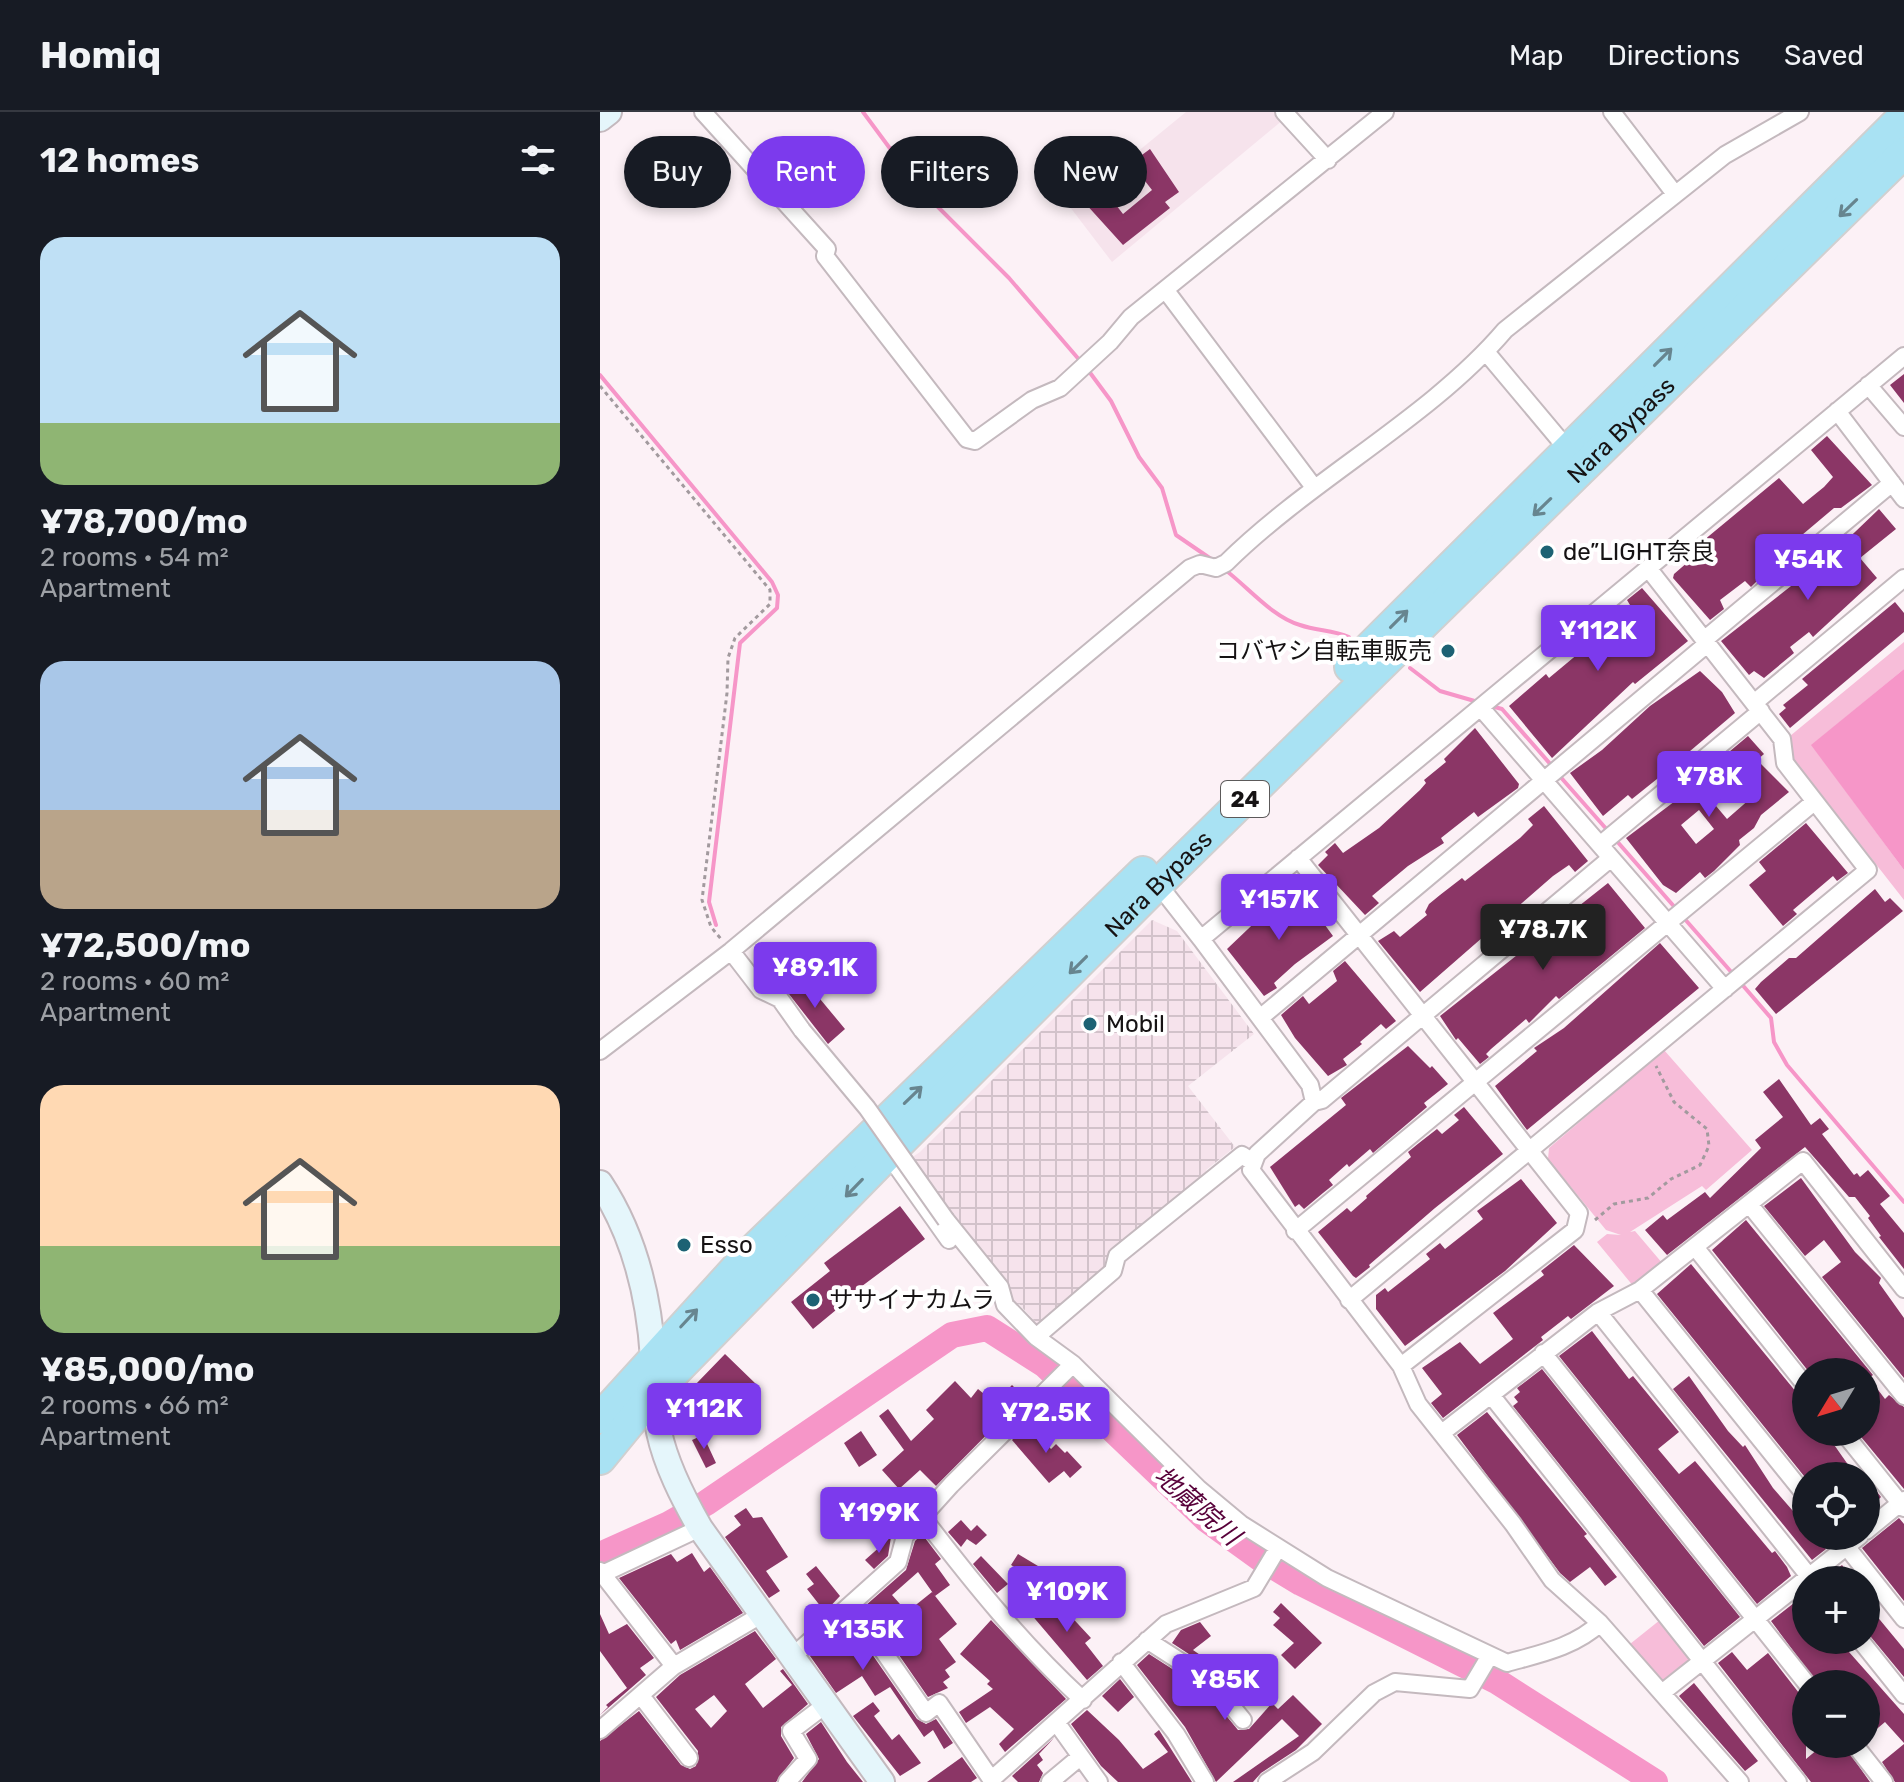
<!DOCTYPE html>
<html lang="en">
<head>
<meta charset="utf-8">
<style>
  body { margin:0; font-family:Rubik,"Noto Sans JP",sans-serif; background:#20242c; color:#f1f3f6; height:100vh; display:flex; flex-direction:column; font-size:30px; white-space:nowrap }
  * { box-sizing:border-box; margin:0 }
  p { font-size:26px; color:#9ea1a6 }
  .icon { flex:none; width:44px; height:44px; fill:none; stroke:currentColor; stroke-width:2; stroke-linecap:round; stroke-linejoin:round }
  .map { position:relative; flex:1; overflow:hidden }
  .drawer { display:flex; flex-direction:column; background:#171b24; width:600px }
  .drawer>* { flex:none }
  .guide { position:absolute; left:24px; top:24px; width:760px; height:72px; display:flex; gap:16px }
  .needle { width:52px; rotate:232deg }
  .tools { position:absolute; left:1192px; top:1246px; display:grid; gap:16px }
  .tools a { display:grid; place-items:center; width:88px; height:88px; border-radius:50%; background:#171b24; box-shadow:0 4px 12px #0003; font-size:40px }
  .price { position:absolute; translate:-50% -68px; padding:0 18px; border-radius:8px; background:#7c3aed; color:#fff; font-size:26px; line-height:52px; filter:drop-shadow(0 2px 4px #0008) }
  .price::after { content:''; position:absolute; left:50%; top:48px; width:24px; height:18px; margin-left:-12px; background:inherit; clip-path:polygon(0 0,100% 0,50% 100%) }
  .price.selected { background:#222; color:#fff }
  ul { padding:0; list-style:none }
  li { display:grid; align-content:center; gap:16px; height:424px; padding:0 40px }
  li span { display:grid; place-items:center; height:248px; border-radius:24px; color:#555 }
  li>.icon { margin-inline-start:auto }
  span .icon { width:144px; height:144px; fill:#fffc; stroke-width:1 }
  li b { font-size:34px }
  h2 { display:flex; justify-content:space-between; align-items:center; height:96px; padding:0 40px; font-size:34px }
  .tag { padding:0 28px; border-radius:36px; background:#171b24; box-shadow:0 4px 12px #0003; font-size:28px; line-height:72px }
  .tag.selected { background:#7c3aed; color:#fff }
  header { display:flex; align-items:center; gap:48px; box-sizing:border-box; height:112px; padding:0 40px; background:#171b24; border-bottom:2px solid #363941 }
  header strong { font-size:38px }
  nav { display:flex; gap:44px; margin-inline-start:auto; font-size:28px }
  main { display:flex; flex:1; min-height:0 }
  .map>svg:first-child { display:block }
  .built { fill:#f6e3ec }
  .industrial { fill:url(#industrial-grid) }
  .green { fill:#f7bdd9 }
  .water { fill:#f696c8 }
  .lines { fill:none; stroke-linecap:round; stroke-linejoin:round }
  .stream { stroke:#f696c8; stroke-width:4 }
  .river { stroke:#f696c8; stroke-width:26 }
  .building { fill:#8b3666; fill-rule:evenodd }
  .street-casing { stroke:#c4b9be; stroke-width:20 }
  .secondary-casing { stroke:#c4b9be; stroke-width:28 }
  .highway-casing { stroke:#d0d0d0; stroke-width:34 }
  .path { stroke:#a29a9e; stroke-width:3; stroke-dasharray:4 4; stroke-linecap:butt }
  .street { stroke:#fff; stroke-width:16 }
  .secondary { stroke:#e5f6fb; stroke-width:24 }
  .highway { stroke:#a9e2f3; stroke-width:30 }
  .street-bridge-casing { stroke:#c4b9be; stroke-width:20; stroke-linecap:butt }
  .street-bridge { stroke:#fff; stroke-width:16 }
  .oneway { stroke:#67858f }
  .poi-dot { fill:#1d6274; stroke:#fff; stroke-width:3 }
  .labels { text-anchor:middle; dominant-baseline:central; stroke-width:8; stroke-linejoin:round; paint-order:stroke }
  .shield { fill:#fff; stroke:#5c5a5a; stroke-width:2 }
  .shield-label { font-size:22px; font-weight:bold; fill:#161314 }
  .street-label { font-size:24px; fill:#161314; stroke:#fff }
  .poi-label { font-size:24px; fill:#161314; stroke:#fff; text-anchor:start }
  .water-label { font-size:26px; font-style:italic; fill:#58013a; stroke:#fff }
</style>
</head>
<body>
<header>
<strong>Homiq</strong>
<nav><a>Map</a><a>Directions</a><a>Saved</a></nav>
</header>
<main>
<section class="drawer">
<h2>12 homes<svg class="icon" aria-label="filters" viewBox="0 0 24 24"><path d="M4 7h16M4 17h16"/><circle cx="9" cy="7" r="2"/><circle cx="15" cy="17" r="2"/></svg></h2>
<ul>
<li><span style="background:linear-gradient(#bfe0f5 75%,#8fb573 0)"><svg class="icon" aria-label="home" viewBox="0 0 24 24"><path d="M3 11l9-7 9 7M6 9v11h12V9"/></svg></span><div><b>¥78,700/mo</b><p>2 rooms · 54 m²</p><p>Apartment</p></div></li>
<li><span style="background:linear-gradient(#a9c7e8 60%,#b9a48a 0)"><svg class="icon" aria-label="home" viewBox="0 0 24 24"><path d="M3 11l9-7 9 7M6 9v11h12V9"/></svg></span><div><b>¥72,500/mo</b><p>2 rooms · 60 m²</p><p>Apartment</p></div></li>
<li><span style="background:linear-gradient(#ffd9b3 65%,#8fb573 0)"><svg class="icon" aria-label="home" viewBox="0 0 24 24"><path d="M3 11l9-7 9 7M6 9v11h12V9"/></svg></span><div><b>¥85,000/mo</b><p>2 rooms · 66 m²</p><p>Apartment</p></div></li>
</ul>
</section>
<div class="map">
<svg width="1304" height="1670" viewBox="0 0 1304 1670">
  <defs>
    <pattern id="industrial-grid" width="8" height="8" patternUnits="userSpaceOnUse" patternTransform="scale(2)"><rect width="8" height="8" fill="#f6e3ec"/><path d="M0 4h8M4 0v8" fill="none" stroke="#d2c2ca"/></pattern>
  </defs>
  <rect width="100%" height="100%" fill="#fcf1f6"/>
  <path class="built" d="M586,0h91l7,7 -172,143 -42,-55z"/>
  <path class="industrial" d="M552,808l25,11 77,103 -66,52 47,61 -29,23 2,7 -96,91 -71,60 -22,-24 -6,6 -111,-146 18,-12z"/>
  <path class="green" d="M1304,530v27l-92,76 92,125v30l-112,-143 -2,-21z
    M1064,938l88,100 -46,40 -4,-4 -72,46 5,-1 28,33 -29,23 -37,-45 10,-8 14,1 -15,-5 -58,-71 1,-11z
    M1060,1508l32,39 -24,24 -7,-1 -31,-38z"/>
  <path class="water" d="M1304,557v201l-93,-125z"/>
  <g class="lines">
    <path class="stream" d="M263,0l57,77 89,89 73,85
      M488,258l23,31 28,56 23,31 14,47 38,26
      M0,263l172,207 6,13 -1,13 -37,35 -31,259 7,23
      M624,457c23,17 48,48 76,56 17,6 32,5 49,12
      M810,556l30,23 38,11
      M891,594l11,3 50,57
      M957,661l52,59
      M1015,727l63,72
      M1083,805l50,57
      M1139,869l32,37 3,24 13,23 117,137"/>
    <path class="river" d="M0,1443l69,-31 37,-21 246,-168 35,-7 58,37 162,155 54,39 40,24 197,99 157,100"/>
  </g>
  <path class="building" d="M550,37l29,43 -14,10 5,6 -47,37 -39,-43 19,-14 20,26 29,-24 -21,-27z
    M1304,262v29l-14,-18z
    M1227,324l45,49 -31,23h-7l-32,27 3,3 -11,9 -3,-4 -17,15 1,5 -24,24 -6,-6 -25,19 4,9 -14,11 -37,-42 1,-4 22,-19 -4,-5 87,-72 24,26 21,-17 9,-10 -22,-27z
    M1279,397l17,20 -36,29 17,20 -64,59 -4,-5 -19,15 4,6 -30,25 -10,-7 -5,4 -28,-34 111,-87z
    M1042,476l46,53 -53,43 -2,-2 -81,76 -43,-52 37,-32 3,4 36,-30 -3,-3 48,-40 -3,-5z
    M1295,490l9,11v19l-114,96 -11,-14 7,-6 -3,-3 25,-20 -6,-6z
    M1100,559l22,21 13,21 -78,66 -25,20 -4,-4 -25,21 -33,-43 32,-23 48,-44z
    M875,616l44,56 -1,4 -40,29 -4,-5 -33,26 3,5 -36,23 -36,30 7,7 -14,12 -47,-50 10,-10 -3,-3 10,-9 8,10 36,-25 41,-38 6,-7 -2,-3 22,-18 -2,-3z
    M1148,624l16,18 -7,6 32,32 -28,23 -7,13 -15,12 1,5 -26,26 -9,7 -5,-6 -24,21 -13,-8 -37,-47 81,-61 -3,-4zM1144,661l15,18 -32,28 -16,-19zM1099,698l15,19 -18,15 -15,-19z
    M944,694l44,55 -13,11 -6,-7 -16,11 -133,116 -42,-51 16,-10 6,6 27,-22 -2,-3 4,-8 11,-9 22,-17 3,3 55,-43 13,-13 -5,-6z
    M1206,711l42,50 -11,8 -4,-5 -40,34 4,4 -14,12 -34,-41 17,-14 -7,-9z
    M1008,771l37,45 -86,71 -3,-3 -27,27 -3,-4 -35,30 -5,5 3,3 -9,7 -22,-26 -2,2 -16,-24z
    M1275,777l10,13 5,-4 13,13 -127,103 -21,-25 6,-7 28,-24h7z
    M700,779l33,45 -38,28 -21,19 3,5 -13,8 -37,-47 42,-40 7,-3 3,2z
    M1060,831l39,45 -172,142 -32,-44 42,-35 -3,-3 30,-20z
    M745,849l51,60 -10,8 -5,-5 -21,18 2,2 -19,15 4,6 -19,11 -33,-38 -14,-23 22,-19 6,8 28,-23 -4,-10z
    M201,864l44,53 -17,15 -43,-55z
    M808,934l22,22 2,-2 16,18 -24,19 3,4 -54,46 -3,-4 -21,18 -2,-3 -18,16 4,5 -10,8 -19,16 -5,-5 -4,3 -25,-40 76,-62 -5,-7z
    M1179,967l32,46 9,-7 9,11 -7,5 32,41 3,-2 3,4 8,-7 22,26 -10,8 24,29v36l-25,-32 2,-1 -13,-18 2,-2 -15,-19h-6l-44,-50 -138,108 -22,-25 18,-15 4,5 38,-28 5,6 51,-50 -6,-8 28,-23 -20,-25z
    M864,995l39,47 -68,54 -66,57 1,2 -14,11 -3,-2 -35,-44 29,-24 4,4 16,-14 -1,-2 45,-39 -3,-5 11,-9 18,-14 5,5 17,-14 -5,-5z
    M1201,1066l54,74 26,26 -2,5 25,35v60l-82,-101 19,-15 -17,-22 -19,16 -41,-50z
    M921,1067l36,44 -52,48 -100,75 -29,-37v-14l9,-7 3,4 42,-33 -4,-5 14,-11 5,6 38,-30 -6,-8z
    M300,1094l25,33 -91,68 2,3 -23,19 -22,-27 39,-31 -6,-8z
    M1146,1108l127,155 -4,3 16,21 4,-4 15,12v82l-47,-57h9v-60h-57l-97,-122z
    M974,1133l40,41 -43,33 -3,-3 -27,21 2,3 -100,78 -12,-15 11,-9 -20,-26 38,-26 20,22 33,-25 -20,-26 51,-38 -3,-4z
    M1091,1152l115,140v28h26l-2,7 26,37h-20l-9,-11 -13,11h-10l-147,-182z
    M992,1219l37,48 4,-3 46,56 -21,17 21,25 16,-13 77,92 3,-2 12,16 4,9 -34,28 -198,-248z
    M125,1242l32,31 -29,31 -33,-31z
    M942,1257l198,248 -36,29 -191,-240 5,-4 -4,-5 6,-5 -3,-4z
    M1089,1264l39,55 15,16 2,-2 28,43 33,38v10h9l11,13 -14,11 -139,-171z
    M355,1269l16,17 7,-9 17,14 17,-18 12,12 -88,89 -16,-16 -21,19 -17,-19 22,-20 -25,-34 9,-7 23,32 23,-22 -8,-9z
    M887,1300l100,122 -3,2 33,41 -12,9 -15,-19 -20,15 -10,-9 -103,-138z
    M428,1312l23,25 5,-5 9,9 2,-2 15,16 -12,11 -6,-7 -15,12 -37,-43z
    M261,1319l16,24 -18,12 -15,-24z
    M103,1323l13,28 -10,5 -14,-28z
    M1267,1367l14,18 -4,4 3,4 -13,11z
    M146,1396l7,10 9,-1 26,40 -22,14 14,20 -11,7 -44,-61 16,-12 -7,-9z
    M1299,1406l5,6v77l-42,-53z
    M361,1408l10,11 6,-6 10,10 -11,10 -9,-6 -6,8 -13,-15z
    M322,1422l19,25 -6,5 15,21 -15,11 -17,-24 -26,23 15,17 25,-20 25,32 -18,15 17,23 -11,8 5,7 -7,5 5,6 -20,9 -63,-91 41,-36 9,-29z
    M291,1425l-3,19 -14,13 -9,-9z
    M92,1441l12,19 6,-5 33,46 -63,37 -4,-10 -5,4 -52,-66 52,-24 6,8z
    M418,1442l20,12 -7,11 -20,-12z
    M381,1444l27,28 -11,9 -24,-29z
    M1242,1453l10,13 3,-2 4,4h-30l-3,-3z
    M216,1454l24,30 -15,16 -18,-23 7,-5 -8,-10z
    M455,1479l15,17 -4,3 25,27 -6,5 18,23 -16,14 -57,-67z
    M1203,1484l3,4v40l35,3 63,71v29l-19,-21 -19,16v-54h-48l-47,-63z
    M681,1491l41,40 -27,26 -14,-14 13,-12 -21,-18 7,-7 -7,-6z
    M1266,1491l38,46v28l-38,-46z
    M0,1502l9,20 18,-10 27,34 -14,10 6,7 -46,40 8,-8 -2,-2 21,-17 -27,-37z
    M391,1508l75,79 -61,53 -6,-8 15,-15 -24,-22 -24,16 -7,-11 34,-23 -6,-5 3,-3 -30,-27z
    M249,1509l68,98 9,5 10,-5 17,24 -9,6 -11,-19 -9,7 -34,-50 -15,9 -13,-20 -26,17 -26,-37z
    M600,1510l11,14 -18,14 26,18 6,-5 20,23 -9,8 -18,-21 -46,-30 9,-13z
    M155,1519l21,28 -31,25 18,24 29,-23 -12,-14 3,-2 25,35 -27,23v9l13,22 -18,24h-176v-41l39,-30 42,54 9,4 6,-3 2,-15 -42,-54 24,-22zM114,1583l13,16 -16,17 -16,-19z
    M1132,1540l15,18 21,-17 38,49v57l18,-15h19l27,38h-59l-93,-119z
    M549,1542l56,36 33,40 11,-1 23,-26 6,6 15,-14 29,29 -26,26 -35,23 -8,9h-20l66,-46 -17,-17 -66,63 -31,-55 -48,-62z
    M520,1567l14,18 -16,15 -16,-16z
    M1094,1571l64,78 -13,10 -66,-75z
    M273,1590l7,9 -6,5 18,24 7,-6 22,29 -21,13 -47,-60z
    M487,1598l32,30 24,29 25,-17 -14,-18 5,-4 33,52h-74l-17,-16 -30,-42z
    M221,1610l26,40 16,20h-61l17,-23 -13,-25z
    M454,1626l-15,16 4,6 -6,5 6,8 -4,9h-21l-6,-6z
    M1304,1632v38h-9l-13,-20z
    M362,1645l15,21 -6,4h-44z"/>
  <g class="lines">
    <defs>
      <path id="street" d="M103,0l124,137 -2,7 142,183 8,2 57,-41 28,-12 50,-46 21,-25 254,-205
        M684,0l44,48
        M1012,0l63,82
        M567,180l146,194
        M886,240l83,99
        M1268,273l36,42
        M1237,299l67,88
        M1104,528l188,-157
        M1154,591l150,-125
        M881,596l244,281
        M1000,733l161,-134
        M698,746l281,355 -4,17 -174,136
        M1011,746l-289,242 -8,2 -57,52 -6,16 150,196 17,38 95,120 39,56 48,43 140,159
        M558,772l43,55 703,-583
        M601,827l109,146 4,17
        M131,839l30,39 19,9 22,31
        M660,906l447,-374
        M0,939l131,-100 459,-383 10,-4 16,4 10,-5c85,-84 204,-145 279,-233l220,-175 75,-43
        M288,1042l61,86
        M1149,1092l155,192
        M346,1108l54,67 5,18 31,32 37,27 126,125 42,35 86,54 180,85c32,-9 68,-16 93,-40
        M695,1119l519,-429
        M1095,1135l111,139
        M1040,1178l166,206
        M749,1188l519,-430 -83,-107 -3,-24 -134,-171
        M998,1200l214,268
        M436,1225l77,-66 4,-15 125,-101 9,6
        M943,1241l264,331
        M891,1283l307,387
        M843,1320l155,-120 42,-22 163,-129 101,128
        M1243,1320l61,76
        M324,1407c49,64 99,126 159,181
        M1266,1419l38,-31
        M1238,1424l66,83
        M0,1459l74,95
        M0,1463l100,-47
        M252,1494l74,107 13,-10 54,79
        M547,1528l65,42 31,38
        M1260,1528l44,55
        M193,1544l105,-94 7,-26 46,-51 122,-121
        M521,1550l55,72 29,48
        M1063,1580l197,-156
        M42,1585l47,61
        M0,1618l74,-64 87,-51
        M1254,1632l30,38
        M391,1668l65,-58
        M187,1670l21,-23 -17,-28 37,-28
        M450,1670l30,-25
        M499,1670l-43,-60 110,-98 88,-36 24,-40
        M667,1670l46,-30 61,-59 21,-11 75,7 19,-32"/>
      <path id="secondary" d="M0,7l9,-7
        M0,1071c35,53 49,113 53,175 2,24 1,50 6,74 7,33 24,66 41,96l182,254"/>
      <g id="highway">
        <path d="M750,555l554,-551"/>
        <path d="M0,1306l152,-167 391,-379"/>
        <path id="s1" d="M0,1347l55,-67 233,-238 270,-270 746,-731"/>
      </g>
    </defs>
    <use href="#street" class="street-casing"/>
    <use href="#secondary" class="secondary-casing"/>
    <use href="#highway" class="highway-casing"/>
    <path class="path" d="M0,274l170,204v14l-35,34 -7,20 -1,35 -25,207 9,27 10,12
      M995,1108l19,-16 34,-6 23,-19 29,-14 9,-19 -2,-17 -33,-27 -18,-36"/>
    <use href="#street" class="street"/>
    <use href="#secondary" class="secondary"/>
    <use href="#highway" class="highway"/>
    <defs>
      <path id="street-bridge" d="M202,918l65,78 79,112"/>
    </defs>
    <use href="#street-bridge" class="street-bridge-casing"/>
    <use href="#street-bridge" class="street-bridge"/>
  </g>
  <defs><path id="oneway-shaft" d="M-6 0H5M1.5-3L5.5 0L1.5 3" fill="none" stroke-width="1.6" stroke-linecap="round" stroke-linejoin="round" transform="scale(2)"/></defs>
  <g class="oneway">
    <use href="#oneway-shaft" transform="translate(1248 96) rotate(136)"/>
    <use href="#oneway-shaft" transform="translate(1063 245) rotate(-45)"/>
    <use href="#oneway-shaft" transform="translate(942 395) rotate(136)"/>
    <use href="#oneway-shaft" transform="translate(799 507) rotate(-45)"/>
    <use href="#oneway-shaft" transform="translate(478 853) rotate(135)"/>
    <use href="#oneway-shaft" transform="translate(313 983) rotate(-44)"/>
    <use href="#oneway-shaft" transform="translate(254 1076) rotate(134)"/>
    <use href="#oneway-shaft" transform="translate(89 1206) rotate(-47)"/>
  </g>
  <g class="poi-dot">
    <circle cx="947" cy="440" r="8"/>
    <circle cx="848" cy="539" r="8"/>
    <circle cx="490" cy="912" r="8"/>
    <circle cx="84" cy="1133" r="8"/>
    <circle cx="213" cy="1188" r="8"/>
  </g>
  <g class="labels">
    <rect class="shield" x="621" y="669" width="48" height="36" rx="6"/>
    <g class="shield-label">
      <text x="645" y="687">24</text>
    </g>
    <g class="street-label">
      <text stroke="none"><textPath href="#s1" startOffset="1450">Nara Bypass</textPath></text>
      <text stroke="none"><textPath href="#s1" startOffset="802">Nara Bypass</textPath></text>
    </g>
    <g class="poi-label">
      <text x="963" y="440">de”LIGHT奈良</text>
      <text x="832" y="539" text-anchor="end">コバヤシ自転車販売</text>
      <text x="506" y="912">Mobil</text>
      <text x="100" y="1133">Esso</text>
      <text x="229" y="1188">ササイナカムラ</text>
    </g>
    <g class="water-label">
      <text transform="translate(597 1394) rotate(41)">地蔵院川</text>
    </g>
  </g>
</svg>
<div class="tools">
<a><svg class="needle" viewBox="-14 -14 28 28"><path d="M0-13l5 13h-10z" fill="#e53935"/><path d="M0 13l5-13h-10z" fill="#9ea1a6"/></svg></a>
<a><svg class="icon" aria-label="locate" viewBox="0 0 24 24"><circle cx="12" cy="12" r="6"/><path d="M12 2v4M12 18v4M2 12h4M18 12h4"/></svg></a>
<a>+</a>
<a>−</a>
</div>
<b class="price" style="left:1208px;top:490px">¥54K</b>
<b class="price" style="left:998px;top:561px">¥112K</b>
<b class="price" style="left:1109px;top:707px">¥78K</b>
<b class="price" style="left:679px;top:830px">¥157K</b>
<b class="price selected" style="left:943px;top:860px">¥78.7K</b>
<b class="price" style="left:215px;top:898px">¥89.1K</b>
<b class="price" style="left:104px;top:1339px">¥112K</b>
<b class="price" style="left:446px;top:1343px">¥72.5K</b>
<b class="price" style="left:279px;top:1443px">¥199K</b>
<b class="price" style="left:467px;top:1522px">¥109K</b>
<b class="price" style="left:263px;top:1560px">¥135K</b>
<b class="price" style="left:625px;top:1610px">¥85K</b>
<div class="guide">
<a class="tag">Buy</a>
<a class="tag selected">Rent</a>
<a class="tag">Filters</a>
<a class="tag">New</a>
</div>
</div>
</main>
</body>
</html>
